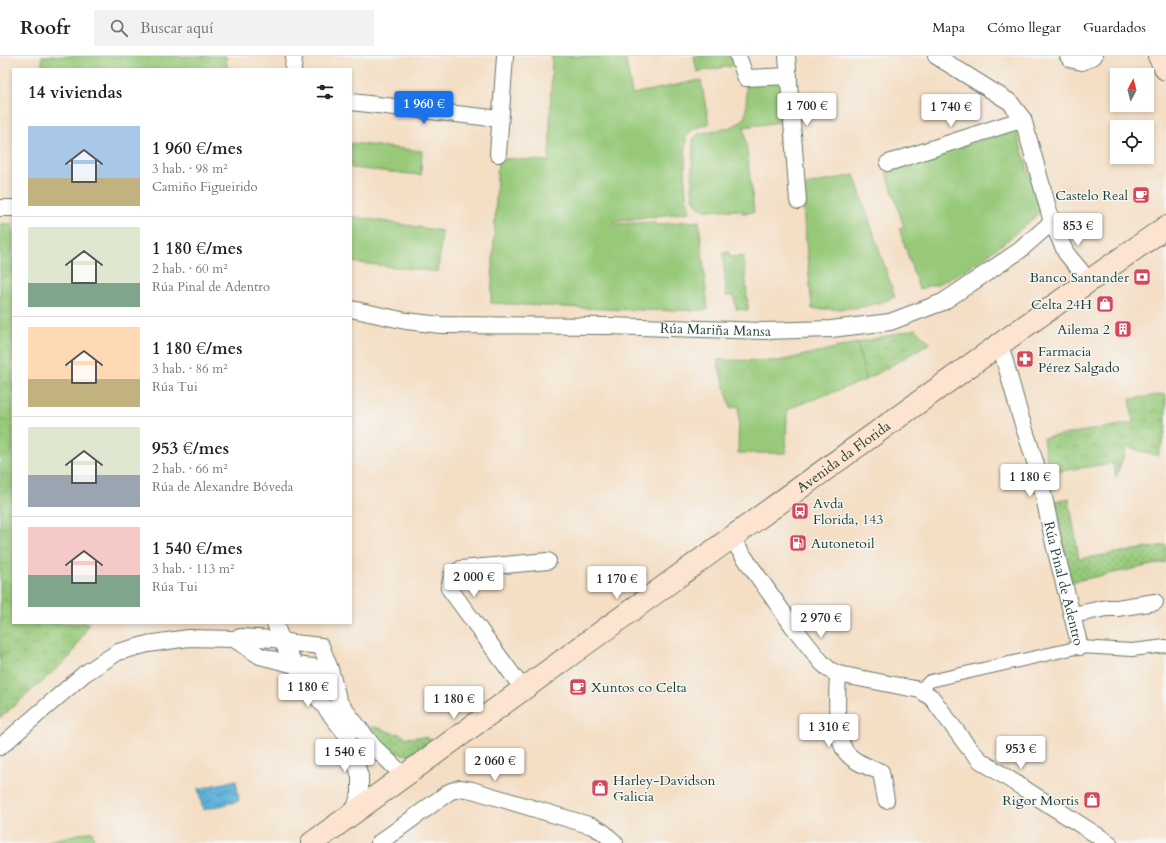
<!DOCTYPE html>
<html lang="es">
<head>
<meta charset="utf-8">
<style>
  body { margin:0; font-family:Cardo,serif; background:#f2f2f2; color:#202124; height:100vh; display:flex; flex-direction:column; font-size:15px; white-space:nowrap }
  * { box-sizing:border-box; margin:0 }
  p { font-size:13px; color:#757577 }
  .icon { flex:none; width:22px; height:22px; fill:none; stroke:currentColor; stroke-width:2; stroke-linecap:round; stroke-linejoin:round }
  .map { position:relative; flex:1; overflow:hidden }
  .panel { position:absolute; left:12px; top:12px; width:340px; height:556px; display:flex; flex-direction:column; background:#fff; border-radius:0px; box-shadow:0 2px 6px #0003 }
  .panel>* { flex:none }
  .needle { width:26px; rotate:7deg }
  .tools { position:absolute; left:1110px; top:12px; display:grid; gap:8px }
  .tools a { display:grid; place-items:center; width:44px; height:44px; border-radius:0px; background:#fff; box-shadow:0 2px 6px #0003; font-size:20px }
  .price { position:absolute; translate:-50% -34px; padding:0 9px; border-radius:4px; background:#fff; color:#222; font-size:13px; line-height:26px; filter:drop-shadow(0 1px 2px #0008) }
  .price::after { content:''; position:absolute; left:50%; top:24px; width:12px; height:9px; margin-left:-6px; background:inherit; clip-path:polygon(0 0,100% 0,50% 100%) }
  .price.on { background:#1a73e8; color:#fff }
  ul { padding:0; list-style:none }
  li { display:flex; align-items:center; gap:12px; height:100px; padding:0 16px }
  li+li { border-top:1px solid #e0e0e0 }
  li span { display:grid; place-items:center; flex:none; width:112px; height:80px; border-radius:0px; color:#555 }
  li>.icon { margin-inline-start:auto }
  span .icon { width:48px; height:48px; fill:#fffc; stroke-width:1 }
  li b { font-size:17px }
  h2 { display:flex; justify-content:space-between; align-items:center; height:48px; padding:0 16px; font-size:17px }
  header { display:flex; align-items:center; gap:24px; box-sizing:border-box; height:56px; padding:0 20px; background:#fff; border-bottom:1px solid #e0e0e0 }
  header strong { font-size:19px }
  nav { display:flex; gap:22px; margin-inline-start:auto; font-size:14px }
  .search { width:280px; height:36px; background:#f2f2f2; display:flex; align-items:center; gap:10px; box-sizing:border-box; padding:0 14px; border-radius:0px; color:#757577; font-size:15px }
  .map>svg:first-child { display:block }
  .grass { fill:#97c979; stroke:#5b8356 }
  .park { fill:url(#park-crowns); stroke:#5b8356 }
  .garden { fill:url(#garden-dots); stroke:#5b8356 }
  .water { fill:url(#water-waves); stroke:#3d7786 }
  .lines { fill:none; stroke-linecap:round; stroke-linejoin:round }
  .pedestrian-casing { stroke:#6a7566; stroke-width:14 }
  .minor-casing { stroke:#6a7566; stroke-width:18 }
  .secondary-casing { stroke:#6a7566; stroke-width:24 }
  .pedestrian { stroke:#fff; stroke-width:12 }
  .minor { stroke:#fff; stroke-width:16 }
  .secondary { stroke:#fde4d0; stroke-width:22 }
  .labels { text-anchor:middle; dominant-baseline:central; stroke-width:3; stroke-linejoin:round; paint-order:stroke }
  .poi-label { font-size:14px; fill:#1f3d34; stroke:#f6f6f2; text-anchor:end }
  .street-label { font-size:14px; fill:#1f3d34; stroke:#f6f6f2 }
</style>
</head>
<body>
<header>
<strong>Roofr</strong>
<div class="search"><svg class="icon" aria-label="search" viewBox="0 0 24 24"><circle cx="10" cy="10" r="6"/><path d="M15 15l6 6"/></svg>Buscar aquí</div>
<nav><a>Mapa</a><a>Cómo llegar</a><a>Guardados</a></nav>
</header>
<div class="map">
<svg width="1166" height="787" viewBox="0 0 1166 787">
  <defs>
    <pattern id="park-crowns" width="20" height="18" patternUnits="userSpaceOnUse"><rect width="20" height="18" fill="#97c979"/><path d="M2 6a3 3 0 1 1 6 0M12 15a3 3 0 1 1 6 0" fill="none" stroke="#7ba464"/></pattern>
    <pattern id="garden-dots" width="8" height="8" patternUnits="userSpaceOnUse"><rect width="8" height="8" fill="#97c979"/><path d="M2 2h.1M6 6h.1" fill="none" stroke="#7ba464" stroke-width="1.8" stroke-linecap="round"/></pattern>
    <pattern id="water-waves" width="16" height="10" patternUnits="userSpaceOnUse"><rect width="16" height="10" fill="#5bb1d8"/><path d="M0 5q4-4 8 0t8 0" fill="none" stroke="#4b91b0"/></pattern>
  </defs>
  <rect width="100%" height="100%" fill="#f6f6f2"/>
  <filter id="ink" filterUnits="userSpaceOnUse"><feTurbulence type="fractalNoise" baseFrequency=".025" numOctaves="2"/><feDisplacementMap in="SourceGraphic" scale="8" xChannelSelector="R" yChannelSelector="G"/><feConvolveMatrix kernelMatrix="1 2 1 2 8 2 1 2 1" color-interpolation-filters="sRGB"/></filter>
  <filter id="wash" filterUnits="userSpaceOnUse"><feTurbulence type="fractalNoise" baseFrequency=".012" numOctaves="4" result="noise"/><feDisplacementMap in="SourceGraphic" scale="16" xChannelSelector="R" yChannelSelector="G"/><feGaussianBlur stdDeviation="0.9" result="paint"/><feColorMatrix in="noise" values="0 0 0 0 0 0 0 0 0 0 0 0 0 0 0 0 0 1.4 0 .05"/><feComposite in="paint" operator="in"/></filter>
  <g filter="url(#wash)">
    <rect width="100%" height="100%" fill="#f4dec4"/>
    <path class="grass" d="M42,0h184l1,13h-185z
      M552,0h73l7,38 69,-14 8,44 -16,5 -7,8 -1,47 1,11 4,17 -76,9v3l40,-2 1,3 34,-4 1,1 9,-1 9,89c-73,2 -145,-3 -217,-7l7,-145 51,3z
      M694,0h39l4,9 -40,7z
      M783,25l4,40 -43,6 10,85 -12,1 -1,-3h-36c-5,-2 -9,-5 -11,-11 -4,-11 -1,-44 -1,-57l1,-4 4,-4c15,-5 45,-3 48,-23 1,-9 0,-19 0,-29z
      M1016,75l24,76v4l-4,5c-30,26 -63,53 -100,69h-4l-13,4 -20,-61 5,-1 -18,-56 105,-34z
      M351,87l71,8 -1,24 -70,-7z
      M854,119l41,122c-30,13 -52,12 -83,12l-11,-123z
      M351,160l91,15 -4,41 -87,-10z
      M857,287l9,37 -79,29 -1,44h-48l1,-47 -8,2 -14,-48 62,1z
      M92,775l3,12h-46v-2z"/>
    <path class="park" d="M0,168h13v399h75v3l-18,31 -70,61z
      M916,273l14,14 -64,37 -9,-37z
      M1166,338v35l-8,27 -31,-9 -11,30 -3,-14 -64,10 -6,-35 90,-15 -3,-24z"/>
    <path class="garden" d="M723,196h6v5l15,-1 4,54 -12,-1 -2,-13h-8z
      M1069,442l10,61 87,-14v17l-95,20 -16,-81z
      M372,671c10,0 17,7 28,7 11,9 21,-3 33,7 -5,4 -10,9 -15,11 -21,10 -36,-10 -49,-23z"/>
    <path class="water" d="M236,724l3,21 -36,9 -5,-21z"/>
  </g>
  <g filter="url(#ink)">
    <g class="lines">
      <defs>
        <path id="pedestrian" d="M920,634l10,-9 150,-34 52,3 34,-4"/>
        <g id="minor">
          <path d="M738,0l8,22 43,-2"/>
          <path d="M787,0l11,145"/>
          <path d="M936,0l74,46 13,17 29,103 14,31 23,28"/>
          <path d="M1068,0l2,3 12,3 12,-6"/>
          <path d="M293,13l1,-13"/>
          <path d="M351,46l149,17"/>
          <path d="M498,98l7,-98"/>
          <path d="M888,107l135,-44"/>
          <path d="M0,152h13"/>
          <path id="s1" d="M351,253l55,12 35,4 167,1 157,5 66,-2 59,-7 53,-20 76,-51 33,-29"/>
          <path id="s2" d="M1000,288l20,71 19,59 15,70 26,103"/>
          <path d="M731,482l61,87 30,38 8,7 8,4 82,16 12,8 36,49 13,14 128,82"/>
          <path d="M1072,559l35,-7h10l38,-6"/>
          <path d="M275,567l7,19 24,41 40,51 14,42v17l-7,21"/>
          <path d="M234,583l26,17 35,9 35,4"/>
          <path d="M838,618c-1,18 -3,59 6,75 6,12 25,18 37,23l5,28"/>
          <path d="M523,633l-74,-101 3,-12 9,-7 87,-8"/>
          <path d="M0,691l84,-73 34,-22 30,-8 40,-6 46,1 7,-2 32,2 21,4 27,3 9,23 9,33 34,44 32,31"/>
          <path d="M379,787l70,-51 11,-4 12,2 120,36 11,6 12,11"/>
        </g>
        <g id="secondary">
          <path d="M1159,0l7,13"/>
          <path id="s3" d="M312,787c284,-206 566,-415 854,-616"/>
        </g>
      </defs>
      <use href="#pedestrian" class="pedestrian-casing"/>
      <use href="#minor" class="minor-casing"/>
      <use href="#secondary" class="secondary-casing"/>
      <use href="#pedestrian" class="pedestrian"/>
      <use href="#minor" class="minor"/>
      <use href="#secondary" class="secondary"/>
    </g>
  </g>
  <defs>
    <symbol id="cafe-square" viewBox="-11 -11 22 22"><rect x="-9" y="-9" width="18" height="18" rx="4" fill="#d1495b" stroke="#f6f6f2"/><path d="M-5.5-4.5H6V0H3Q3 3.5 0 3.5H-2.5Q-5.5 3.5-5.5 0ZM3-3.2v2h1.7v-2ZM-6 4.5H4V6H-6Z" fill="#fff"/></symbol>
    <symbol id="bank-square" viewBox="-11 -11 22 22"><rect x="-9" y="-9" width="18" height="18" rx="4" fill="#d1495b" stroke="#f6f6f2"/><path d="M-6-4H6V4H-6ZM0-2.3a2.3 2.3 0 1 0 0 4.6a2.3 2.3 0 1 0 0-4.6Z" fill="#fff"/></symbol>
    <symbol id="shop-square" viewBox="-11 -11 22 22"><rect x="-9" y="-9" width="18" height="18" rx="4" fill="#d1495b" stroke="#f6f6f2"/><path d="M-5-2.5h2.3a2.7 3.5 0 0 1 5.4 0H5L5.5 6h-11ZM-1.5-2.5h3a1.5 2.3 0 0 0-3 0Z" fill="#fff"/></symbol>
    <symbol id="building-square" viewBox="-11 -11 22 22"><rect x="-9" y="-9" width="18" height="18" rx="4" fill="#d1495b" stroke="#f6f6f2"/><path d="M-4-6H4V6H1V3H-1V6H-4ZM-2.5-4.3h1.7v1.8h-1.7ZM.8-4.3h1.7v1.8H.8ZM-2.5-1h1.7V.8h-1.7ZM.8-1h1.7V.8H.8Z" fill="#fff"/></symbol>
    <symbol id="pharmacy-square" viewBox="-11 -11 22 22"><rect x="-9" y="-9" width="18" height="18" rx="4" fill="#d1495b" stroke="#f6f6f2"/><path d="M-2-6h4v4h4v4h-4v4h-4v-4h-4v-4h4Z" fill="#fff"/></symbol>
    <symbol id="bus-square" viewBox="-11 -11 22 22"><rect x="-9" y="-9" width="18" height="18" rx="4" fill="#d1495b" stroke="#f6f6f2"/><path d="M-5-6H5V4H4V6H2V4H-2V6H-4V4H-5ZM-3.5-4V0h7V-4ZM-3.5 1.2v1.5H-2V1.2ZM2 1.2v1.5H3.5V1.2Z" fill="#fff"/></symbol>
    <symbol id="fuel-square" viewBox="-11 -11 22 22"><rect x="-9" y="-9" width="18" height="18" rx="4" fill="#d1495b" stroke="#f6f6f2"/><path d="M-5.5-6h7V0h2V4h1.3V-2.5L3-4.5l.8-.8L6-3V5H2.5V1h-1V6h-7ZM-4.2-4.7v3.2H.2V-4.7Z" fill="#fff"/></symbol>
  </defs>
  <g fill-rule="evenodd">
    <use href="#cafe-square" x="1131" y="129" width="20" height="20"/>
    <use href="#bank-square" x="1132" y="211" width="20" height="20"/>
    <use href="#shop-square" x="1095" y="238" width="20" height="20"/>
    <use href="#building-square" x="1113" y="263" width="20" height="20"/>
    <use href="#pharmacy-square" x="1015" y="293" width="20" height="20"/>
    <use href="#bus-square" x="790" y="445" width="20" height="20"/>
    <use href="#fuel-square" x="788" y="477" width="20" height="20"/>
    <use href="#cafe-square" x="568" y="621" width="20" height="20"/>
    <use href="#shop-square" x="590" y="722" width="20" height="20"/>
    <use href="#shop-square" x="1082" y="734" width="20" height="20"/>
  </g>
  <g class="labels">
    <g class="poi-label">
      <text x="1128" y="139">Castelo Real</text>
      <text x="1129" y="221">Banco Santander</text>
      <text x="1092" y="248">Celta 24H</text>
      <text x="1110" y="273">Ailema 2</text>
      <text x="1038" y="295" text-anchor="start">Farmacia<tspan x="1038" dy="16">Pérez Salgado</tspan></text>
      <text x="813" y="447" text-anchor="start">Avda<tspan x="813" dy="16">Florida, 143</tspan></text>
      <text x="811" y="487" text-anchor="start">Autonetoil</text>
      <text x="591" y="631" text-anchor="start">Xuntos co Celta</text>
      <text x="613" y="724" text-anchor="start">Harley-Davidson<tspan x="613" dy="16">Galicia</tspan></text>
      <text x="1079" y="744">Rigor Mortis</text>
    </g>
    <g class="street-label">
      <text stroke="none"><textPath href="#s1" startOffset="366">Rúa Mariña Mansa</textPath></text>
      <text stroke="none"><textPath href="#s3" startOffset="657">Avenida da Florida</textPath></text>
      <text stroke="none"><textPath href="#s2" startOffset="248">Rúa Pinal de Adentro</textPath></text>
    </g>
  </g>
</svg>
<div class="tools">
<a><svg class="needle" viewBox="-14 -14 28 28"><path d="M0-13l5 13h-10z" fill="#e53935"/><path d="M0 13l5-13h-10z" fill="#757577"/></svg></a>
<a><svg class="icon" aria-label="locate" viewBox="0 0 24 24"><circle cx="12" cy="12" r="6"/><path d="M12 2v4M12 18v4M2 12h4M18 12h4"/></svg></a>
</div>
<b class="price on" style="left:424px;top:69px">1 960 €</b>
<b class="price" style="left:807px;top:71px">1 700 €</b>
<b class="price" style="left:951px;top:72px">1 740 €</b>
<b class="price" style="left:1078px;top:191px">853 €</b>
<b class="price" style="left:1030px;top:442px">1 180 €</b>
<b class="price" style="left:474px;top:542px">2 000 €</b>
<b class="price" style="left:617px;top:544px">1 170 €</b>
<b class="price" style="left:821px;top:583px">2 970 €</b>
<b class="price" style="left:308px;top:652px">1 180 €</b>
<b class="price" style="left:454px;top:664px">1 180 €</b>
<b class="price" style="left:829px;top:692px">1 310 €</b>
<b class="price" style="left:1021px;top:714px">953 €</b>
<b class="price" style="left:345px;top:717px">1 540 €</b>
<b class="price" style="left:495px;top:726px">2 060 €</b>
<section class="panel">
<h2>14 viviendas<svg class="icon" aria-label="filters" viewBox="0 0 24 24"><path d="M4 7h16M4 17h16"/><circle cx="9" cy="7" r="2"/><circle cx="15" cy="17" r="2"/></svg></h2>
<ul>
<li><span style="background:linear-gradient(#a9c7e8 65%,#c2b280 0)"><svg class="icon" aria-label="home" viewBox="0 0 24 24"><path d="M3 11l9-7 9 7M6 9v11h12V9"/></svg></span><div><b>1 960 €/mes</b><p>3 hab. · 98 m²</p><p>Camiño Figueirido</p></div></li>
<li><span style="background:linear-gradient(#dfe7d0 70%,#7fa58c 0)"><svg class="icon" aria-label="home" viewBox="0 0 24 24"><path d="M3 11l9-7 9 7M6 9v11h12V9"/></svg></span><div><b>1 180 €/mes</b><p>2 hab. · 60 m²</p><p>Rúa Pinal de Adentro</p></div></li>
<li><span style="background:linear-gradient(#ffd9b3 65%,#c2b280 0)"><svg class="icon" aria-label="home" viewBox="0 0 24 24"><path d="M3 11l9-7 9 7M6 9v11h12V9"/></svg></span><div><b>1 180 €/mes</b><p>3 hab. · 86 m²</p><p>Rúa Tui</p></div></li>
<li><span style="background:linear-gradient(#dfe7d0 60%,#9aa5b1 0)"><svg class="icon" aria-label="home" viewBox="0 0 24 24"><path d="M3 11l9-7 9 7M6 9v11h12V9"/></svg></span><div><b>953 €/mes</b><p>2 hab. · 66 m²</p><p>Rúa de Alexandre Bóveda</p></div></li>
<li><span style="background:linear-gradient(#f6c9c9 60%,#7fa58c 0)"><svg class="icon" aria-label="home" viewBox="0 0 24 24"><path d="M3 11l9-7 9 7M6 9v11h12V9"/></svg></span><div><b>1 540 €/mes</b><p>3 hab. · 113 m²</p><p>Rúa Tui</p></div></li>
</ul>
</section>
</div>
</body>
</html>
